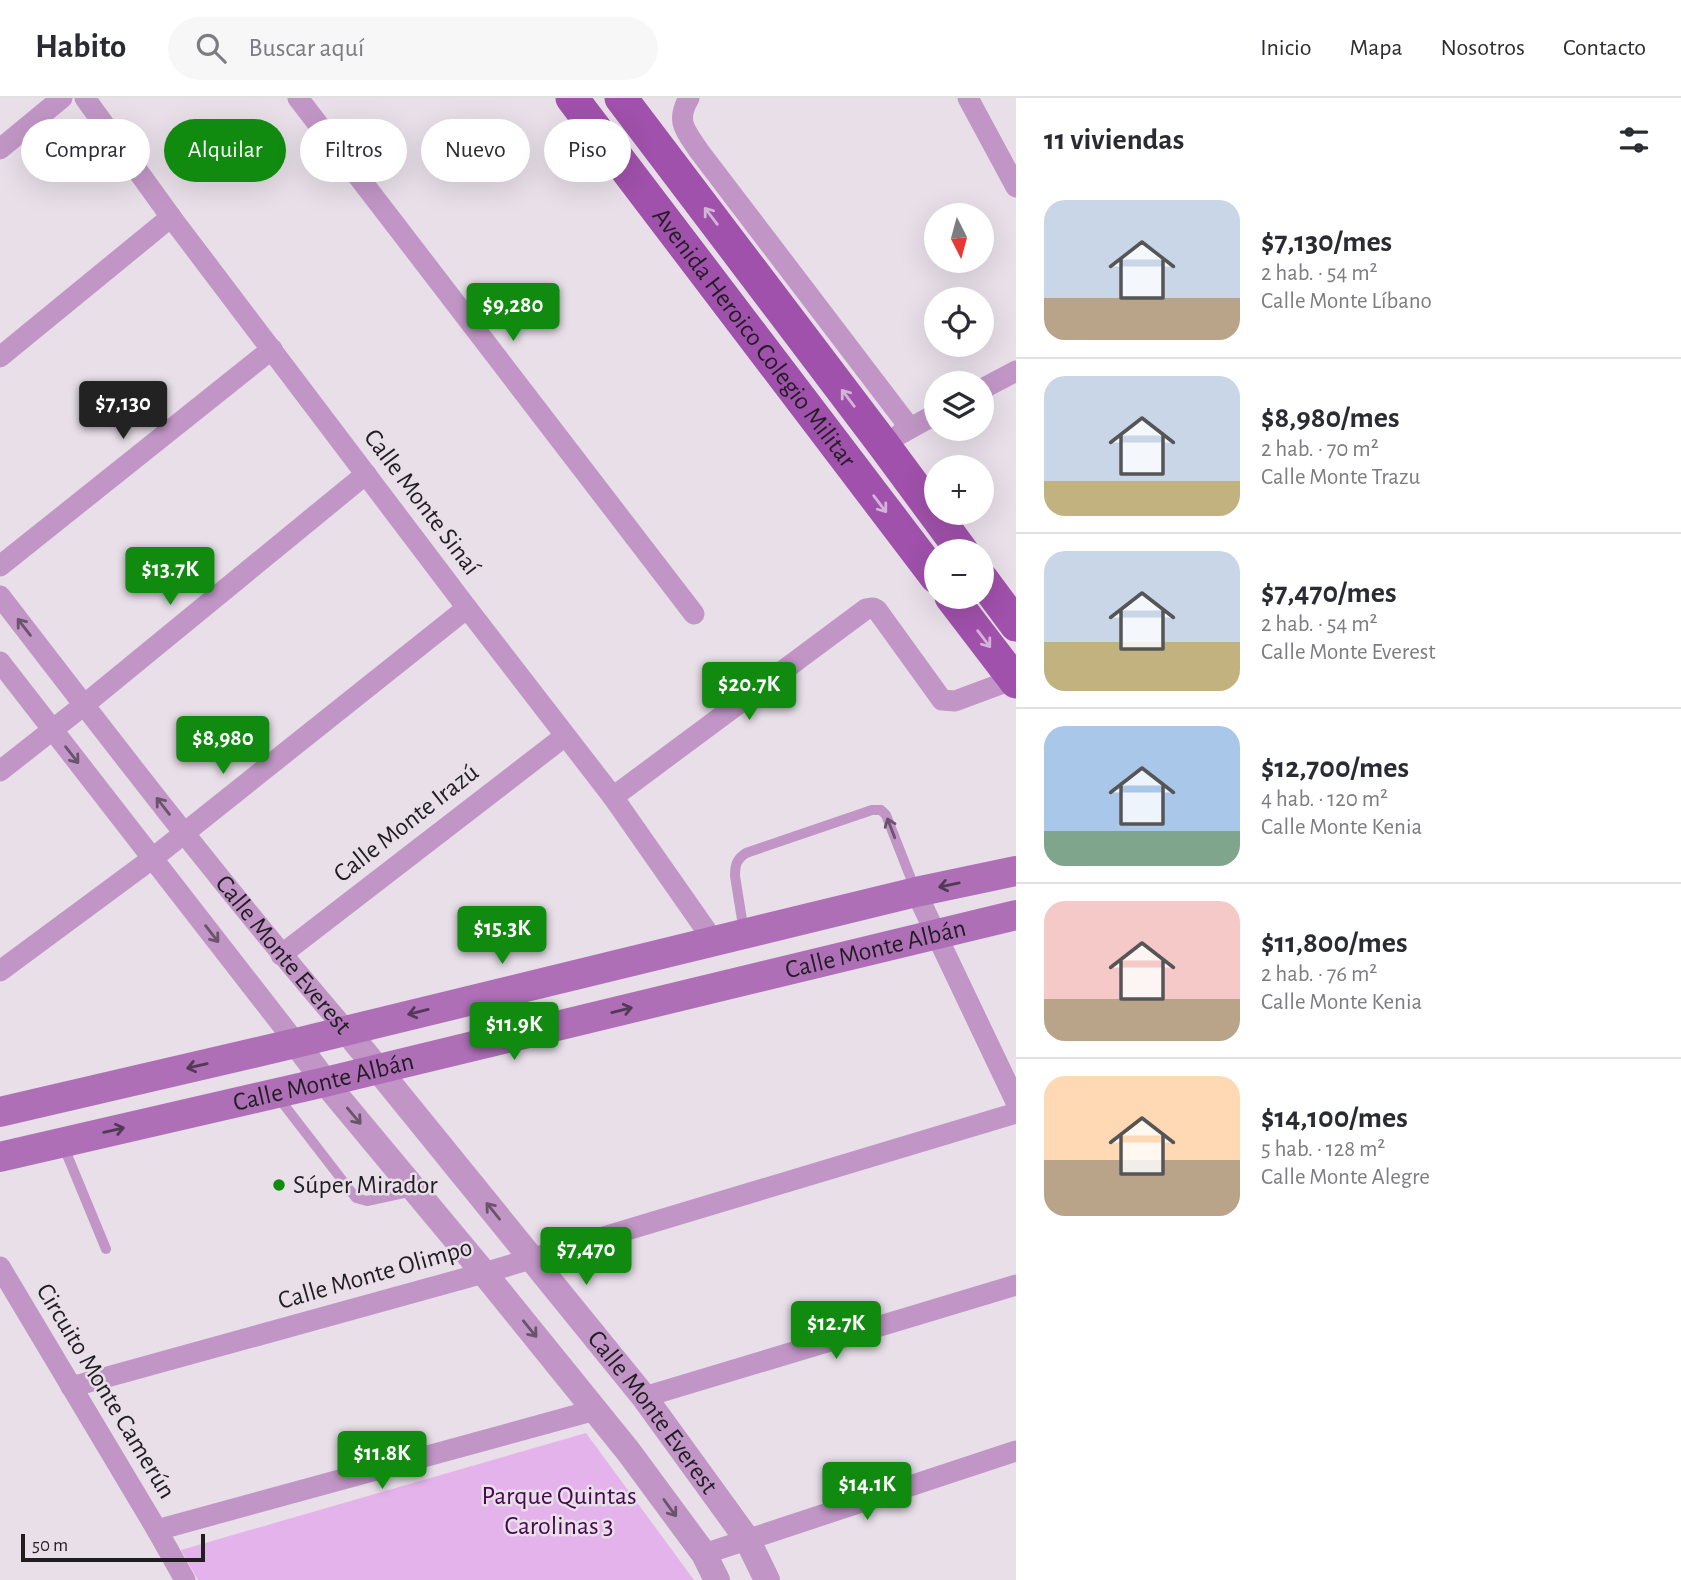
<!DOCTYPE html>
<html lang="es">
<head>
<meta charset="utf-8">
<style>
  body { margin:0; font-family:"Alegreya Sans",sans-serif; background:#f7f7f7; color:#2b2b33; height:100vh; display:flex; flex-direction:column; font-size:26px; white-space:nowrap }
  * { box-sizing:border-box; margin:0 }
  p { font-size:23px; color:#7c7c81 }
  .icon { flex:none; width:38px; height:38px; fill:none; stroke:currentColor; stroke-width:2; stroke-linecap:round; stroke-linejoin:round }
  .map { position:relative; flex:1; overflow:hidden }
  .sheet { display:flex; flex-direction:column; background:#fff; width:665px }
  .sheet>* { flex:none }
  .guide { position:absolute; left:21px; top:21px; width:665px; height:63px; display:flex; gap:14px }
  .needle { width:46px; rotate:174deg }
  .controls { position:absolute; left:924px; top:105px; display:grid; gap:14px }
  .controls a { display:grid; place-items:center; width:70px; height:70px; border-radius:50%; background:#fff; box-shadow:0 7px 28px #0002; font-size:35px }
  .scale { position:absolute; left:21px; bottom:18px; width:184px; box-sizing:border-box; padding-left:7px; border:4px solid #211e22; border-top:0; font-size:19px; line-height:24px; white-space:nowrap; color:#211e22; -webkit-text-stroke:5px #e8dfe9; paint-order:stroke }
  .price { position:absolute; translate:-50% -60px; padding:0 16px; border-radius:7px; background:#118a10; color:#fff; font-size:23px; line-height:46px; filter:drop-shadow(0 2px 4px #0008) }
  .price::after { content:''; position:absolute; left:50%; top:42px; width:21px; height:16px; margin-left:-10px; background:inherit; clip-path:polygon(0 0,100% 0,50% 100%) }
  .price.on { background:#222; color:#fff }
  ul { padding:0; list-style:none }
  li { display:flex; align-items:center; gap:21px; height:175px; padding:0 28px }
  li+li { border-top:2px solid #e1e1e2 }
  li span { display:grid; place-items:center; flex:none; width:196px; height:140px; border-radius:21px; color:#555 }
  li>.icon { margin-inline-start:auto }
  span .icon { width:84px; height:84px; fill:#fffc; stroke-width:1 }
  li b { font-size:30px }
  h2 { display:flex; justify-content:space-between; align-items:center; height:84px; padding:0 28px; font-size:30px }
  .chip { padding:0 24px; border-radius:32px; background:#fff; box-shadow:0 7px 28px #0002; font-size:24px; line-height:63px }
  .chip.on { background:#118a10; color:#fff }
  header { display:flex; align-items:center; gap:42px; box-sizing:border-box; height:98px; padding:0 35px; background:#fff; border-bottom:2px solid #e1e1e2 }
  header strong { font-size:33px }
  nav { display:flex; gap:38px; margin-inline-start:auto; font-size:24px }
  .search { width:490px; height:63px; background:#f7f7f7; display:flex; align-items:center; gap:18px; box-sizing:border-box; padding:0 24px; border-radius:38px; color:#7c7c81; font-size:26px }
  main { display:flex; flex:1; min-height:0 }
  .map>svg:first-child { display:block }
  .green { fill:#e5b3eb }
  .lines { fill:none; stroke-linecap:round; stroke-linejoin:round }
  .service { stroke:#c196c6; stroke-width:10 }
  .minor { stroke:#c196c6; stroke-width:21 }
  .tertiary { stroke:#c196c6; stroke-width:26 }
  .secondary { stroke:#ae6fb7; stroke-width:30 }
  .primary { stroke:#a051ab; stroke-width:33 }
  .oneway { stroke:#d2b4d6 }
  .oneway2 { stroke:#69546c }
  .oneway3 { stroke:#523a56 }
  .poi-dot { fill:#118a10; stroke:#e8dfe9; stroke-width:2.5 }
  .labels { text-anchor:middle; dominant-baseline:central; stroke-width:5; stroke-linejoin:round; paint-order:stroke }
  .street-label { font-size:26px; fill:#211e22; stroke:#e8dfe9 }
  .poi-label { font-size:26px; fill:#211e22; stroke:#e8dfe9; text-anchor:start }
  .park-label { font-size:26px; fill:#45094d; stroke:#e8dfe9 }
</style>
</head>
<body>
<header>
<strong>Habito</strong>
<div class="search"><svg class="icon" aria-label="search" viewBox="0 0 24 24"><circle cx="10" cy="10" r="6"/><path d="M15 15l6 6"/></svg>Buscar aquí</div>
<nav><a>Inicio</a><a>Mapa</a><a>Nosotros</a><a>Contacto</a></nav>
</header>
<main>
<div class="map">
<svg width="1016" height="1482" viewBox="0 0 1016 1482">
  <rect width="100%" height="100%" fill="#e8dfe9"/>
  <path class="green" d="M586,1335l108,147h-496l-17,-30z"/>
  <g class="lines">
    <path class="service" d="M744,834l-9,-56c0,-12 2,-17 11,-23l126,-43h9l5,5 29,74
      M278,999l78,101 11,3 46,-10
      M63,1047l43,104"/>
    <g class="minor">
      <path d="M85,0l86,119 296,391 146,189 100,143"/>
      <path d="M298,0l396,516"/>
      <path d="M689,0c-14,24 -3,33 10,53l211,277"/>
      <path d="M968,0l48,89"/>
      <path d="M0,51l62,-51"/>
      <path d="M0,259l171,-140"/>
      <path d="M982,291l34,-18"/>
      <path d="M900,336l36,-20"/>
      <path d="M0,468l272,-217"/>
      <path id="s1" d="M0,498c113,147 226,294 346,434"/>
      <path d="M0,564l296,381"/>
      <path d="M0,673l84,-66 282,-231"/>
      <path d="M613,699l253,-188 7,-1 4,2 65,90 13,1 59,-22"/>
      <path d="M916,794l100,210"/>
      <path d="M281,857l284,-219"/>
      <path d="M0,873l153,-113 314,-250"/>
      <path d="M0,1169l157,263 28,50"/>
      <path d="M71,1289l413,-114 532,-160"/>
      <path d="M644,1299l372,-112"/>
      <path d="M157,1432l438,-120"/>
      <path d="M704,1456l312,-103"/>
    </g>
    <g class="tertiary">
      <path id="s2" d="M346,932l298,367 103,142 20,41"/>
      <path d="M296,945l29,39 159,191 144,178 76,103 13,26"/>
    </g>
    <g class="secondary">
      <path d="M0,1014l296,-69 620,-151 100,-21"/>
      <path id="s3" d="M0,1059l325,-75 691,-167"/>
    </g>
    <g class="primary">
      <path id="s4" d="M572,0l364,479"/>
      <path d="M621,0l262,346 79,107"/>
      <path d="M982,481l34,46"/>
      <path d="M951,499l65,85"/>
    </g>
  </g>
  <defs><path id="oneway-shaft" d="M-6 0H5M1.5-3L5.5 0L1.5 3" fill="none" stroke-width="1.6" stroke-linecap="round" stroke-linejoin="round" transform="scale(1.75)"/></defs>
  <g class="oneway">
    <use href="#oneway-shaft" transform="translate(711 118) rotate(-127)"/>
    <use href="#oneway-shaft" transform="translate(848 300) rotate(-127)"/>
    <use href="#oneway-shaft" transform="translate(880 406) rotate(53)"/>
    <use href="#oneway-shaft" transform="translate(984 541) rotate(53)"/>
  </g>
  <g class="oneway2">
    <use href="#oneway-shaft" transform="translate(24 529) rotate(-128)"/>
    <use href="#oneway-shaft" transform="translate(72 657) rotate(52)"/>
    <use href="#oneway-shaft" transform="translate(163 708) rotate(-128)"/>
    <use href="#oneway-shaft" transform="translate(891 730) rotate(-111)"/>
    <use href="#oneway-shaft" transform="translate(212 836) rotate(52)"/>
    <use href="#oneway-shaft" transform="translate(354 1018) rotate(50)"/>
    <use href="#oneway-shaft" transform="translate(493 1113) rotate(-129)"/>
    <use href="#oneway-shaft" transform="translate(530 1231) rotate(51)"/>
    <use href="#oneway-shaft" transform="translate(670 1410) rotate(54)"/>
  </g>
  <g class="oneway3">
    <use href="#oneway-shaft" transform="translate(949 787) rotate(168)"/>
    <use href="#oneway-shaft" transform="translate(622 912) rotate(-14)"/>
    <use href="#oneway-shaft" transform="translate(418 914) rotate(166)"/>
    <use href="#oneway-shaft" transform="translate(197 968) rotate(167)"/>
    <use href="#oneway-shaft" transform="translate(114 1032) rotate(-13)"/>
  </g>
  <circle class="poi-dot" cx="279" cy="1087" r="7"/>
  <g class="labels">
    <g class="street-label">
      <text stroke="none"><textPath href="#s4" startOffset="301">Avenida Heroico Colegio Militar</textPath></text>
      <text transform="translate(422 404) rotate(53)">Calle Monte Sinaí</text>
      <text transform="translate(406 725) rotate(-38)">Calle Monte Irazú</text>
      <text stroke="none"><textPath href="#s3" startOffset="900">Calle Monte Albán</textPath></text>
      <text stroke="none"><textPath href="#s1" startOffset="457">Calle Monte Everest</textPath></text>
      <text stroke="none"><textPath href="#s3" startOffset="332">Calle Monte Albán</textPath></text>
      <text transform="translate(375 1176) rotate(-16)">Calle Monte Olimpo</text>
      <text transform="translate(106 1293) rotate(59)">Circuito Monte Camerún</text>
      <text stroke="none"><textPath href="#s2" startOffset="490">Calle Monte Everest</textPath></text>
    </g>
    <g class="poi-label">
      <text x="293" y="1087">Súper Mirador</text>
    </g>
    <g class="park-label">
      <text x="559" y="1398">Parque Quintas<tspan x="559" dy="30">Carolinas 3</tspan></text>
    </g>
  </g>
</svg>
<div class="controls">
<a><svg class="needle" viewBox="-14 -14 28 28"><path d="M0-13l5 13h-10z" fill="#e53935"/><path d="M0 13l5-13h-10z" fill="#7c7c81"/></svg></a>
<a><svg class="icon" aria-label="locate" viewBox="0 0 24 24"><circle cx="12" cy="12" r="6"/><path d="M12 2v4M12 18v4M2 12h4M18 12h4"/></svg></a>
<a><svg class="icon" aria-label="layers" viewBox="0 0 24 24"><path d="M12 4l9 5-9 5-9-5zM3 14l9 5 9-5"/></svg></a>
<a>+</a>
<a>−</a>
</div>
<div class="scale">50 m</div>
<b class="price" style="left:513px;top:245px">$9,280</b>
<b class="price on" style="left:123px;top:343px">$7,130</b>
<b class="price" style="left:170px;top:509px">$13.7K</b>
<b class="price" style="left:749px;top:624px">$20.7K</b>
<b class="price" style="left:223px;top:678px">$8,980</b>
<b class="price" style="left:502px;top:868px">$15.3K</b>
<b class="price" style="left:514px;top:964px">$11.9K</b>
<b class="price" style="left:586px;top:1189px">$7,470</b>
<b class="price" style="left:836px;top:1263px">$12.7K</b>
<b class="price" style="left:382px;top:1393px">$11.8K</b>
<b class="price" style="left:867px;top:1424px">$14.1K</b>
<div class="guide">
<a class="chip">Comprar</a>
<a class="chip on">Alquilar</a>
<a class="chip">Filtros</a>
<a class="chip">Nuevo</a>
<a class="chip">Piso</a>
</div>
</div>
<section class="sheet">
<h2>11 viviendas<svg class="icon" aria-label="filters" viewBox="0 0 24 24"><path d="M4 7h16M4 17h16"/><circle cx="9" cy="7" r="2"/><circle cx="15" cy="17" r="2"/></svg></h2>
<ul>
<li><span style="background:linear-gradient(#c9d6e8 70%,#b9a48a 0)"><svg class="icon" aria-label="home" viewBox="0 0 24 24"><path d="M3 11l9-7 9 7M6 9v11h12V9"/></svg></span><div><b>$7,130/mes</b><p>2 hab. · 54 m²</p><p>Calle Monte Líbano</p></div></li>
<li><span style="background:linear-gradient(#c9d6e8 75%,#c2b280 0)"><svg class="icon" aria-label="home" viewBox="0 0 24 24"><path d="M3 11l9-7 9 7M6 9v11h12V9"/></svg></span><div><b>$8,980/mes</b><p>2 hab. · 70 m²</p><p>Calle Monte Trazu</p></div></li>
<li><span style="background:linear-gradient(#c9d6e8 65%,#c2b280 0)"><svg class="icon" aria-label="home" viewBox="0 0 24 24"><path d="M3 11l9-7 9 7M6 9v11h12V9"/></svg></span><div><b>$7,470/mes</b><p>2 hab. · 54 m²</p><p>Calle Monte Everest</p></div></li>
<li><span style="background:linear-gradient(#a9c7e8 75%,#7fa58c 0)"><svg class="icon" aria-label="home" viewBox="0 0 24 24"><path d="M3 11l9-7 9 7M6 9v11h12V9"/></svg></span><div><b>$12,700/mes</b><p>4 hab. · 120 m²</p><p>Calle Monte Kenia</p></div></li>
<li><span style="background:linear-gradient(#f6c9c9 70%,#b9a48a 0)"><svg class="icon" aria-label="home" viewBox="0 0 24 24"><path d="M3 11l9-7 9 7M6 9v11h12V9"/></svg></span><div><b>$11,800/mes</b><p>2 hab. · 76 m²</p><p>Calle Monte Kenia</p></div></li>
<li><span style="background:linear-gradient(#ffd9b3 60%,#b9a48a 0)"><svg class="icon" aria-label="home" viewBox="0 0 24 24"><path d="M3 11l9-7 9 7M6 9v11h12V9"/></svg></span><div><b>$14,100/mes</b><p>5 hab. · 128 m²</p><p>Calle Monte Alegre</p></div></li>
</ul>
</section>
</main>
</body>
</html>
